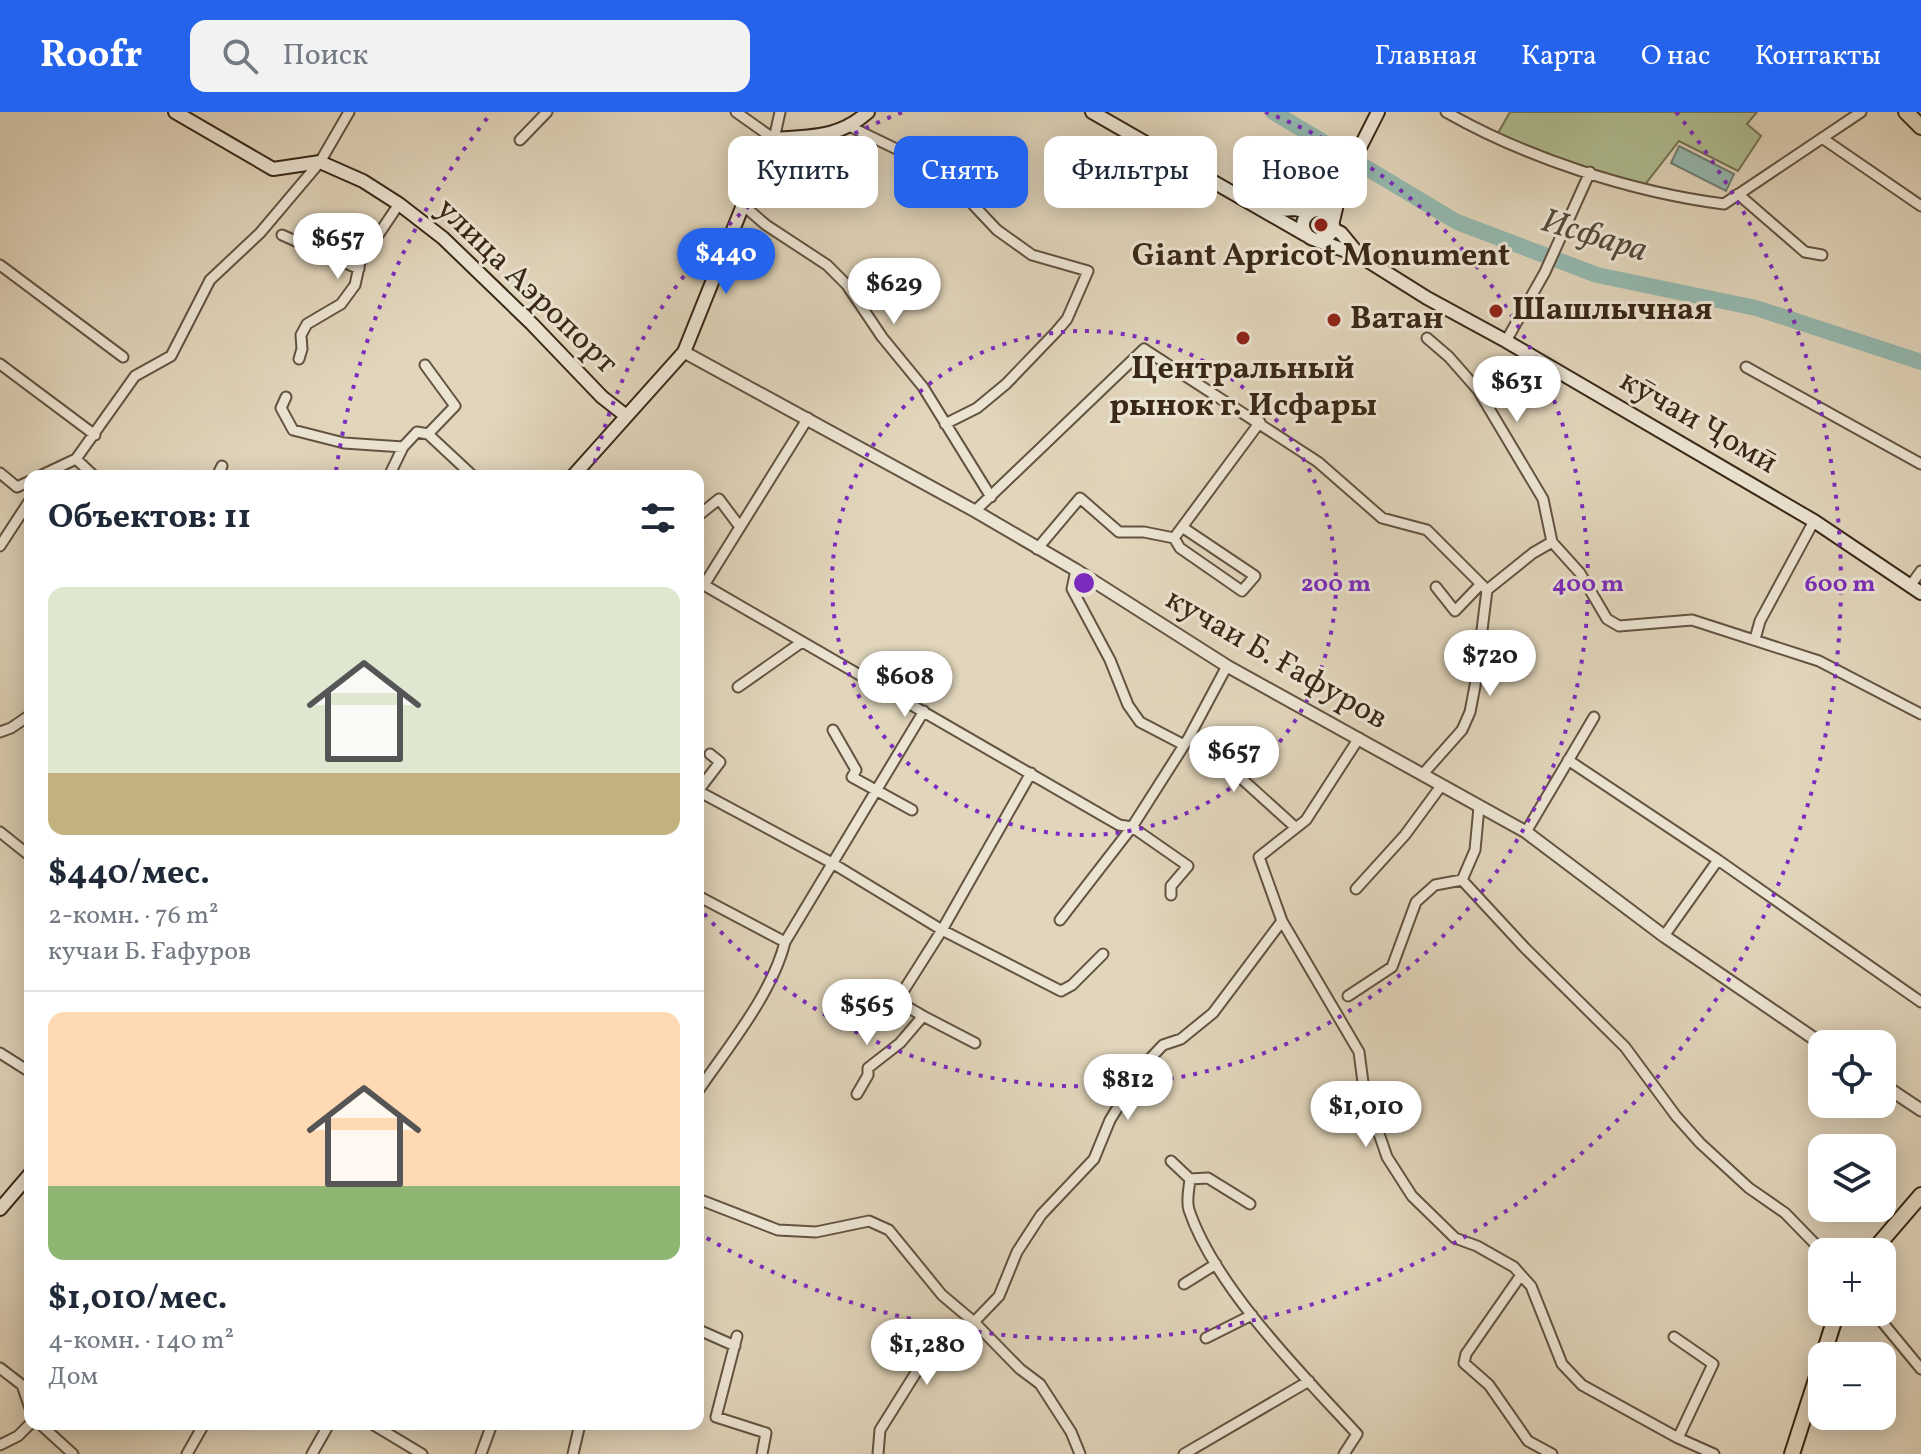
<!DOCTYPE html>
<html lang="ru">
<head>
<meta charset="utf-8">
<style>
  body { margin:0; font-family:Vollkorn,serif; background:#f2f2f3; color:#1f2937; height:100vh; display:flex; flex-direction:column; font-size:30px; white-space:nowrap }
  * { box-sizing:border-box; margin:0 }
  p { font-size:26px; color:#747a83 }
  .icon { flex:none; width:44px; height:44px; fill:none; stroke:currentColor; stroke-width:2; stroke-linecap:round; stroke-linejoin:round }
  .map { position:relative; flex:1; overflow:hidden }
  .side { position:absolute; left:24px; top:358px; width:680px; height:960px; display:flex; flex-direction:column; background:#fff; border-radius:16px; box-shadow:0 4px 20px #0003 }
  .side>* { flex:none }
  .guide { position:absolute; left:728px; top:24px; width:760px; height:72px; display:flex; gap:16px }
  .controls { position:absolute; left:1808px; top:918px; display:grid; gap:16px }
  .controls a { display:grid; place-items:center; width:88px; height:88px; border-radius:16px; background:#fff; box-shadow:0 4px 20px #0003; font-size:40px }
  .price { position:absolute; translate:-50% -68px; padding:0 18px; border-radius:28px; background:#fff; color:#222; font-size:26px; line-height:52px; filter:drop-shadow(0 2px 4px #0008) }
  .price::after { content:''; position:absolute; left:50%; top:48px; width:24px; height:18px; margin-left:-12px; background:inherit; clip-path:polygon(0 0,100% 0,50% 100%) }
  .price.current { background:#2563eb; color:#fff }
  ul { padding:0; list-style:none }
  li { display:grid; align-content:center; gap:16px; height:424px; padding:0 24px }
  li+li { border-top:2px solid #e0e1e3 }
  li span { display:grid; place-items:center; height:248px; border-radius:16px; color:#555 }
  li>.icon { margin-inline-start:auto }
  span .icon { width:144px; height:144px; fill:#fffc; stroke-width:1 }
  li b { font-size:34px }
  h2 { display:flex; justify-content:space-between; align-items:center; height:96px; padding:0 24px; font-size:34px }
  .chip { padding:0 28px; border-radius:16px; background:#fff; box-shadow:0 4px 20px #0003; font-size:28px; line-height:72px }
  .chip.current { background:#2563eb; color:#fff }
  header { display:flex; align-items:center; gap:48px; box-sizing:border-box; height:112px; padding:0 40px; background:#2563eb; color:#fff }
  header strong { font-size:38px }
  nav { display:flex; gap:44px; margin-inline-start:auto; font-size:28px }
  .search { width:560px; height:72px; background:#f2f2f3; display:flex; align-items:center; gap:20px; box-sizing:border-box; padding:0 28px; border-radius:16px; color:#747a83; font-size:30px }
  .map>svg:first-child { display:block }
  .green { fill:#b0be92; stroke:#747354; stroke-width:2 }
  .water { fill:#94b9af; stroke:#707f72; stroke-width:2 }
  .lines { fill:none; stroke-linecap:round; stroke-linejoin:round }
  .river { stroke:#94b9af; stroke-width:16 }
  .minor-casing { stroke:#635340; stroke-width:13 }
  .tertiary-casing { stroke:#635340; stroke-width:15 }
  .secondary-casing { stroke:#392817; stroke-width:16 }
  .primary-casing { stroke:#392817; stroke-width:18 }
  .minor { stroke:#ece4d3; stroke-width:9 }
  .tertiary { stroke:#ece4d3; stroke-width:11 }
  .secondary { stroke:#ece4d3; stroke-width:12 }
  .primary { stroke:#e1d5bb; stroke-width:14 }
  .ring { fill:none; stroke:#7b2cbf; stroke-width:4; stroke-dasharray:4 8 }
  .poi-dot { fill:#8f2418; stroke:#ece4d3; stroke-width:3 }
  .labels { text-anchor:middle; dominant-baseline:central; stroke-width:6; stroke-linejoin:round; paint-order:stroke }
  .poi-label { font-size:32px; font-weight:bold; fill:#392817; stroke:#ece4d3 }
  .street-label { font-size:32px; fill:#392817; stroke:#ece4d3 }
  .water-label { font-size:34px; font-style:italic; fill:#504c3d; stroke:#ece4d3 }
  .centre { fill:#7b2cbf; stroke:#ece4d3; stroke-width:4 }
  .ring-label { font-size:24px; text-anchor:middle; font-weight:bold; fill:#7b2cbf; stroke:#ece4d3; stroke-width:6; stroke-linejoin:round; paint-order:stroke }
</style>
</head>
<body>
<header>
<strong>Roofr</strong>
<div class="search"><svg class="icon" aria-label="search" viewBox="0 0 24 24"><circle cx="10" cy="10" r="6"/><path d="M15 15l6 6"/></svg>Поиск</div>
<nav><a>Главная</a><a>Карта</a><a>О нас</a><a>Контакты</a></nav>
</header>
<div class="map">
<svg width="1921" height="1342" viewBox="0 0 1921 1342">
  <rect width="100%" height="100%" fill="#e1d5bb"/>
  <filter id="stains"><feTurbulence type="fractalNoise" baseFrequency=".0025" numOctaves="4"/><feColorMatrix values="0 0 0 0 .2 0 0 0 0 .09 0 0 0 0 .02 0 0 0 .5 -.17"/></filter>
  <radialGradient id="worn" r=".72"><stop offset=".6" stop-color="#630" stop-opacity="0"/><stop offset="1" stop-color="#630" stop-opacity=".3"/></radialGradient>
  <path class="green" d="M1510,0h247l-10,12 14,12 -23,35 -59,-30 -36,46 -149,-47z"/>
  <path class="water" d="M1679,34l55,28 -8,17 -55,-28z"/>
  <g class="lines">
    <path class="river" d="M1273,0l184,110 140,53 159,33 165,54"/>
    <defs>
      <path id="minor" d="M736,0l38,27 6,-27
        M1446,0c81,46 185,80 278,92l137,-92
        M851,15l66,32 31,19 49,52 35,25 56,16 -21,48 -11,13 -50,52 -29,24 -32,16
        M1822,26l99,68
        M520,28l27,-28
        M1738,82l67,58 17,3
        M743,93l23,20 61,40 20,20 35,52 41,50 68,110
        M282,123l77,34
        M0,153l123,92
        M1427,226l22,19 29,33 65,109 9,43
        M1506,229l39,-69 45,-100
        M299,247l3,-10 -1,-14 6,-11 34,-20 14,-19 5,-23 39,-58
        M0,252l95,71
        M425,253l30,41 -27,28
        M1746,255l175,97
        M286,285l-5,11 12,22 51,13 59,4 14,-15 11,2 45,42
        M808,306l-104,167 415,240 13,2 56,-88 39,-73
        M76,347l18,17
        M0,361l17,14 13,-6
        M40,364l36,-17 59,-83 36,-20 39,-76 50,-47 60,-71 29,-50
        M217,364l5,-10
        M389,364l14,-29
        M975,399l169,-162 174,113 64,56 45,12 60,60
        M698,404l21,-17 21,28
        M1174,426l6,10 62,43 13,-15 -73,-49
        M0,434l30,-46
        M1037,437l43,-51 39,34h25l30,6 86,-116
        M1076,458l-4,19 38,71 18,45 12,17 44,23
        M1910,474l11,-15
        M1436,475l19,24 26,-27
        M1487,478l46,-37 19,-11 28,31 27,46 12,7 73,-6 127,41 102,53
        M1755,527l5,-18 54,-100
        M738,575l64,-45
        M833,618l23,40 -4,7 60,33
        M0,620l11,-4 19,-13
        M1359,626l-53,82 -47,37 23,64 77,131 5,38 23,67 25,39 43,42 22,8 37,21 7,8 10,11 31,78 20,21 96,53 36,16
        M1188,627l23,12 84,76
        M1568,648l150,100 203,142
        M1422,663l40,-45 8,-18 5,-26 12,-96
        M698,679l134,72 110,67 119,61 11,-6 31,-31
        M698,679l22,-29 -10,-8
        M0,720l30,24
        M1526,720l68,-115
        M1462,768l63,68 100,99 51,69 24,27 49,45 36,25 38,39
        M1356,777l49,-54 36,-49
        M698,784l87,46
        M1060,808l72,-93 56,39 -17,20v9
        M1664,824l54,-76
        M1348,884l44,-29 24,-65 19,-17 27,-5 13,-30 4,-43
        M923,904l52,27
        M0,941l30,19
        M698,979c30,-44 74,-97 87,-149l139,-231
        M857,982l11,-19v-7l32,-25 23,-27 -26,-15 45,-71 89,-157
        M1171,1049l19,18c-1,10 -4,22 -1,31 26,77 113,164 168,224l-13,20
        M1190,1067l18,-1 42,26
        M698,1087l80,31 38,2 53,-11 20,9 53,65 32,27 46,47 20,15 31,48 9,22
        M1521,1163l-55,79 -2,9 25,22 39,56 24,13
        M1184,1172l32,-20
        M1874,1200l47,57
        M698,1222l1,-4 36,16
        M737,1224l-21,81 50,16 -4,21
        M1674,1225l39,27 -35,74
        M1206,1226l46,-23
        M0,1256l22,17 8,23
        M40,1312l33,30
        M372,1312l50,30
        M0,1333l18,-9 12,-12
        M187,1342l17,-30
        M312,1342l17,-30
        M481,1342l11,-30
        M573,1342l7,-30
        M878,1342l2,-24 42,-67 52,-41 25,-26 18,-44 24,-37 53,-56 16,-39 34,-55 19,-20 18,-6 32,-26 69,-92
        M1184,1342l125,-73"/>
      <path id="tertiary" d="M684,240l291,159 101,59 151,96 299,166 138,104 158,108
        M1882,972l39,26"/>
      <path id="secondary" d="M175,0l98,57 47,-7 43,19 36,23 44,34 89,86 70,73 23,18
        M1092,0l214,123
        M1303 113a15 15 0 1 1 30 0a15 15 0 1 1-30 0Z
        M1314,98l28,-27 36,-71
        M1266,99l29,-2 15,3
        M1333,109l9,-38
        M1333,117l8,4 19,23
        M1316,128l44,16 67,42 79,43 308,180 107,72
        M573,364l111,-124 80,-199 10,-14c38,-3 65,-1 94,-27
        M0,1097l30,-35"/>
      <path id="primary" d="M1906,0l15,15
        M1872,1140l49,-57
        M1823,1244l14,-44
        M1792,1342l30,-93"/>
    </defs>
    <use href="#minor" class="minor-casing"/>
    <use href="#tertiary" class="tertiary-casing"/>
    <use href="#secondary" class="secondary-casing"/>
    <use href="#primary" class="primary-casing"/>
    <use href="#minor" class="minor"/>
    <use href="#tertiary" class="tertiary"/>
    <use href="#secondary" class="secondary"/>
    <use href="#primary" class="primary"/>
  </g>
  <g class="ring">
    <circle cx="1084" cy="471" r="252"/>
    <path d="M592 362A504 504 0 0 1 903 0M1265 0A504 504 0 1 1 701 798"/>
    <path d="M336 359A756 756 0 0 1 492 0M1676 0A756 756 0 0 1 700 1122"/>
  </g>
  <g class="poi-dot">
    <circle cx="1321" cy="113" r="8"/>
    <circle cx="1496" cy="199" r="8"/>
    <circle cx="1334" cy="208" r="8"/>
    <circle cx="1243" cy="226" r="8"/>
  </g>
  <g class="labels">
    <g class="poi-label">
      <text x="1321" y="145">Giant Apricot Monument</text>
      <text x="1512" y="199" text-anchor="start">Шашлычная</text>
      <text x="1350" y="208" text-anchor="start">Ватан</text>
      <text x="1243" y="258">Центральный<tspan x="1243" dy="37">рынок г. Исфары</tspan></text>
    </g>
    <g class="street-label">
      <text transform="translate(526 175) rotate(44)">улица Аэропорт</text>
      <text transform="translate(1698 311) rotate(30)">кӯчаи Ҷомӣ</text>
      <text transform="translate(1276 548) rotate(30)">кучаи Б. Ғафуров</text>
    </g>
    <g class="water-label">
      <text transform="translate(1594 125) rotate(17)">Исфара</text>
    </g>
  </g>
  <circle cx="1084" cy="471" r="12" class="centre"/>
  <g class="ring-label">
    <text x="1336" y="479">200 m</text>
    <text x="1588" y="479">400 m</text>
    <text x="1840" y="479">600 m</text>
  </g>
  <rect width="100%" height="100%" filter="url(#stains)"/>
  <rect width="100%" height="100%" fill="url(#worn)"/>
</svg>
<div class="controls">
<a><svg class="icon" aria-label="locate" viewBox="0 0 24 24"><circle cx="12" cy="12" r="6"/><path d="M12 2v4M12 18v4M2 12h4M18 12h4"/></svg></a>
<a><svg class="icon" aria-label="layers" viewBox="0 0 24 24"><path d="M12 4l9 5-9 5-9-5zM3 14l9 5 9-5"/></svg></a>
<a>+</a>
<a>−</a>
</div>
<b class="price" style="left:338px;top:169px">$657</b>
<b class="price current" style="left:726px;top:184px">$440</b>
<b class="price" style="left:894px;top:214px">$629</b>
<b class="price" style="left:1517px;top:312px">$631</b>
<b class="price" style="left:1490px;top:586px">$720</b>
<b class="price" style="left:905px;top:607px">$608</b>
<b class="price" style="left:1234px;top:682px">$657</b>
<b class="price" style="left:867px;top:935px">$565</b>
<b class="price" style="left:1128px;top:1010px">$812</b>
<b class="price" style="left:1366px;top:1037px">$1,010</b>
<b class="price" style="left:927px;top:1275px">$1,280</b>
<div class="guide">
<a class="chip">Купить</a>
<a class="chip current">Снять</a>
<a class="chip">Фильтры</a>
<a class="chip">Новое</a>
</div>
<section class="side">
<h2>Объектов: 11<svg class="icon" aria-label="filters" viewBox="0 0 24 24"><path d="M4 7h16M4 17h16"/><circle cx="9" cy="7" r="2"/><circle cx="15" cy="17" r="2"/></svg></h2>
<ul>
<li><span style="background:linear-gradient(#dfe7d0 75%,#c2b280 0)"><svg class="icon" aria-label="home" viewBox="0 0 24 24"><path d="M3 11l9-7 9 7M6 9v11h12V9"/></svg></span><div><b>$440/мес.</b><p>2-комн. · 76 m²</p><p>кучаи Б. Ғафуров</p></div></li>
<li><span style="background:linear-gradient(#ffd9b3 70%,#8fb573 0)"><svg class="icon" aria-label="home" viewBox="0 0 24 24"><path d="M3 11l9-7 9 7M6 9v11h12V9"/></svg></span><div><b>$1,010/мес.</b><p>4-комн. · 140 m²</p><p>Дом</p></div></li>
</ul>
</section>
</div>
</body>
</html>
